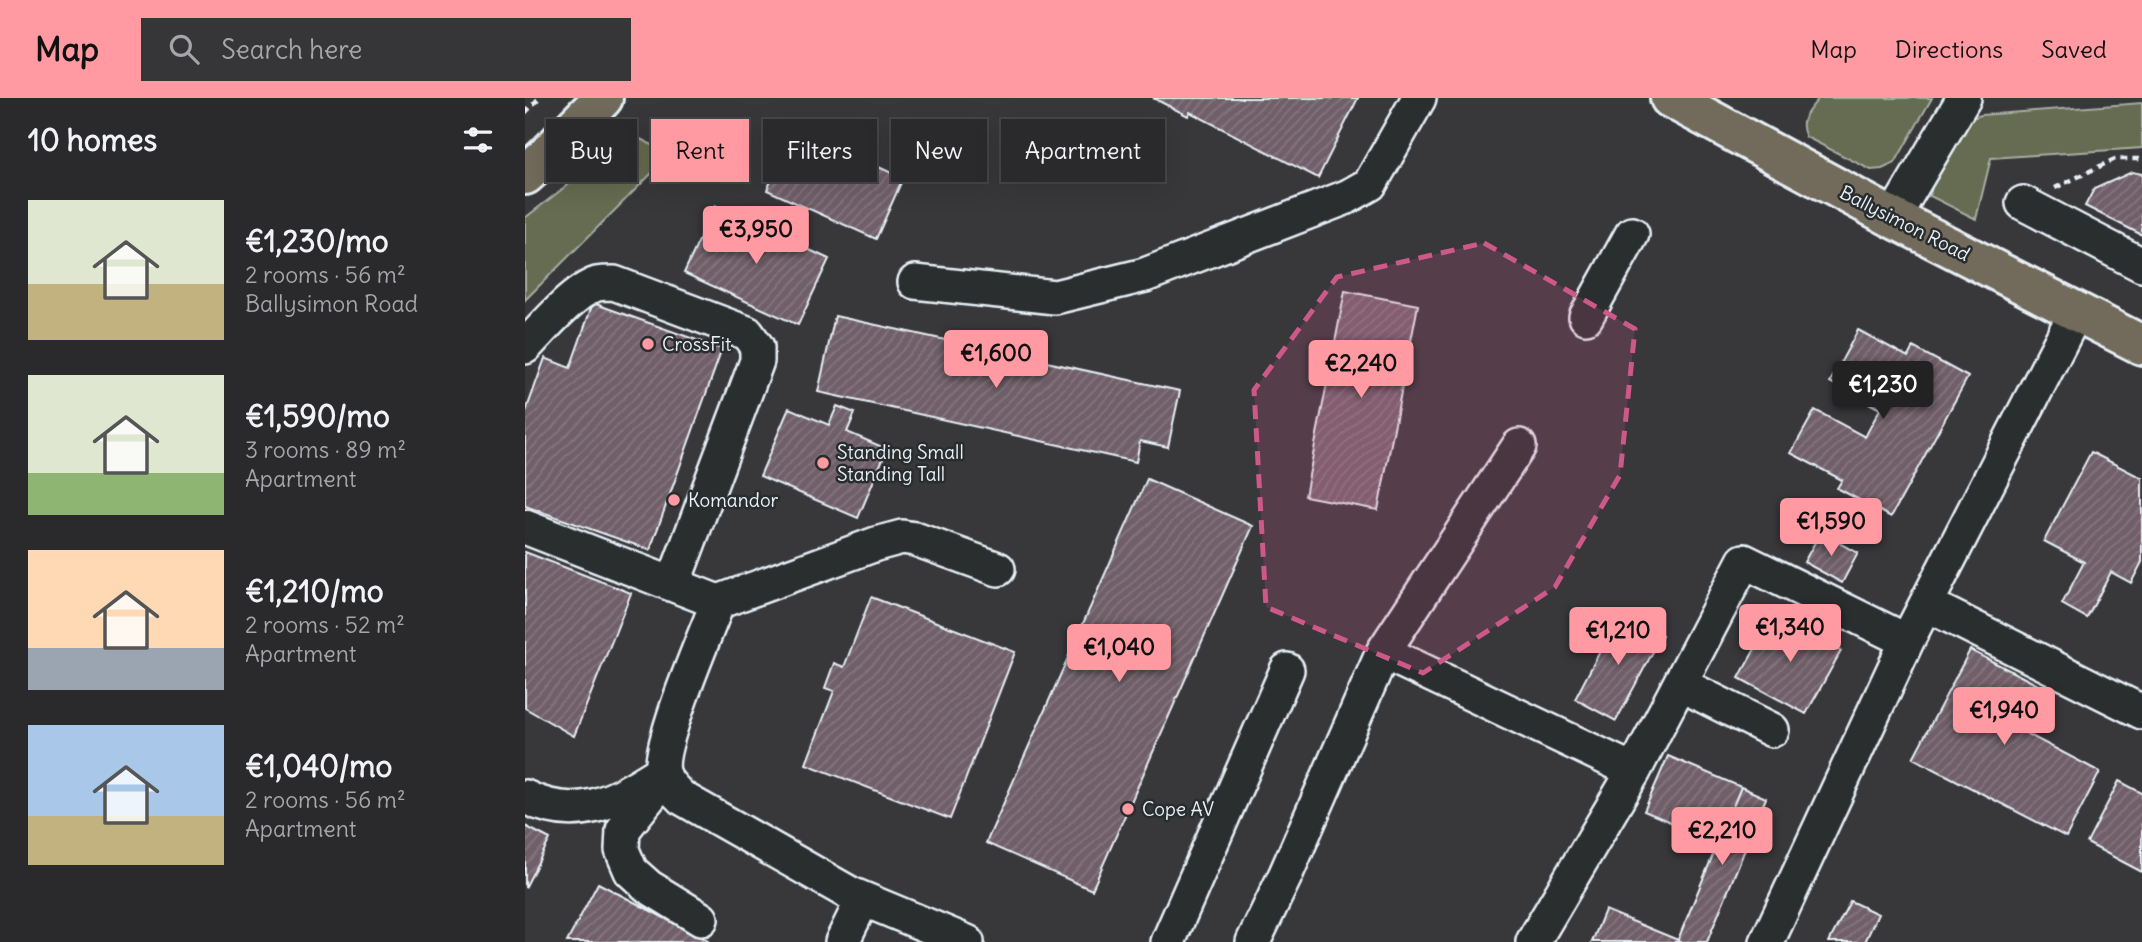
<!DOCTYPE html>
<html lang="en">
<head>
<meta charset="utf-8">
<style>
  body { margin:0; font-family:Delius,sans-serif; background:#363538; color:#f1f3f6; height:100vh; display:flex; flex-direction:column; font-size:26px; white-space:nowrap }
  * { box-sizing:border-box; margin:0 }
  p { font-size:23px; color:#a5a6a9 }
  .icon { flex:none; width:38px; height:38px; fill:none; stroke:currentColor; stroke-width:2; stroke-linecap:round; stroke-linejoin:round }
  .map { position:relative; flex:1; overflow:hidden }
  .drawer { display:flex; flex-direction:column; background:#2a292c; width:525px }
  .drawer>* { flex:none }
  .top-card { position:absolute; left:21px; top:21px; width:665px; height:63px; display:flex; gap:14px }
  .price { position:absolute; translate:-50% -60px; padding:0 16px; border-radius:7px; background:#ff9aa2; color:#111; font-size:23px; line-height:46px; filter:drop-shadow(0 2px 4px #0008) }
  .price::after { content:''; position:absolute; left:50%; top:42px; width:21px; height:16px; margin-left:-10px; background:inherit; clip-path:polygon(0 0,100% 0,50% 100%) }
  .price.on { background:#222; color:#fff }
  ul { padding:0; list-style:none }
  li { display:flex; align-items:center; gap:21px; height:175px; padding:0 28px }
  li span { display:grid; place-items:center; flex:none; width:196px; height:140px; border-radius:0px; color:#555 }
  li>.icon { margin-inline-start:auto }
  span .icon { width:84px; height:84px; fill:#fffc; stroke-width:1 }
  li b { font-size:30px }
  h2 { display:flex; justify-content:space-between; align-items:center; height:84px; padding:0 28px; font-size:30px }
  .tag { padding:0 24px; border-radius:0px; background:#2a292c; box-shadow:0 7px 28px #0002,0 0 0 2px #464548; font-size:24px; line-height:63px }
  .tag.on { background:#ff9aa2; color:#111 }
  header { display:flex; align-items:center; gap:42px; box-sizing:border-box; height:98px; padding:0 35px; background:#ff9aa2; color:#111 }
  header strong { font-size:33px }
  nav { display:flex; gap:38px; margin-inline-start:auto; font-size:24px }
  .search { width:490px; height:63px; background:#363538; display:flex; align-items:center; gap:18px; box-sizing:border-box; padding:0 24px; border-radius:0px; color:#a5a6a9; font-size:26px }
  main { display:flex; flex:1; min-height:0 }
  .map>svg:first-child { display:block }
  .grass { fill:#666c51; stroke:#a7aea4; stroke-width:2 }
  .building { fill:url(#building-hatch); stroke:#e8f1f8; stroke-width:2 }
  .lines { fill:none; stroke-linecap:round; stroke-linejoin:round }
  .minor-casing { stroke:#e8f1f8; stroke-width:38 }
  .major-casing { stroke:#e8f1f8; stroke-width:44 }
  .path { stroke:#e8f1f8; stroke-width:4.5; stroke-dasharray:7 5; stroke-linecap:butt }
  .minor { stroke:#2a2d2e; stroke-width:33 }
  .major { stroke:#726b5a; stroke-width:38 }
  .marked { fill:#cd598a; fill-opacity:0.2; stroke:#cd598a; stroke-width:5; stroke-dasharray:14 9; stroke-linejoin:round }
  .poi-dot { fill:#ff9aa2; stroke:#2a2d2e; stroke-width:2.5 }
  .labels { text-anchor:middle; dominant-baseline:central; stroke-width:5; stroke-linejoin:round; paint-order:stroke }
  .street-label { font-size:19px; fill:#e8f1f8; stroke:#2a2d2e }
  .poi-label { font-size:19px; fill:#e8f1f8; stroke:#2a2d2e; text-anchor:start }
</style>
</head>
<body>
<header>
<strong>Map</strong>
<div class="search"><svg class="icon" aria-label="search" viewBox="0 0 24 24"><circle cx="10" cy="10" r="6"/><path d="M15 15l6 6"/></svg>Search here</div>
<nav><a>Map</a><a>Directions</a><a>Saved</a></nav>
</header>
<main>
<section class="drawer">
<h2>10 homes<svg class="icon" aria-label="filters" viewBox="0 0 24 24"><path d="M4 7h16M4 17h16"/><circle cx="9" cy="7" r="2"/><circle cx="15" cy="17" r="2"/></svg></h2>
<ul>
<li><span style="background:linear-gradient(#dfe7d0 60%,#c2b280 0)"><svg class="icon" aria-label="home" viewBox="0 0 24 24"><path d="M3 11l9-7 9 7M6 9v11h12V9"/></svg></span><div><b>€1,230/mo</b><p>2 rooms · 56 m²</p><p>Ballysimon Road</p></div></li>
<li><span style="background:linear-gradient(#dfe7d0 70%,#8fb573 0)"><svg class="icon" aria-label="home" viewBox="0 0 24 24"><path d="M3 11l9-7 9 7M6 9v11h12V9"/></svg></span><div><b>€1,590/mo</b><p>3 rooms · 89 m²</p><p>Apartment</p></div></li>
<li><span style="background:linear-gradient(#ffd9b3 70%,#9aa5b1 0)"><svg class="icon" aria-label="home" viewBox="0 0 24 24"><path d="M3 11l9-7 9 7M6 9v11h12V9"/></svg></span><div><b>€1,210/mo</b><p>2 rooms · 52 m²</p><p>Apartment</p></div></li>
<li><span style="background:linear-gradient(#a9c7e8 65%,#c2b280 0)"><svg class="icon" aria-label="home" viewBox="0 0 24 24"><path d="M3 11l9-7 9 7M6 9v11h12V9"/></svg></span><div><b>€1,040/mo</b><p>2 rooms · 56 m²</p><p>Apartment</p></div></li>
</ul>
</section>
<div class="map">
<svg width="1617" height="844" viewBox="0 0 1617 844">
  <defs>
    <pattern id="building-hatch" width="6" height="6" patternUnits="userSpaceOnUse" patternTransform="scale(1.75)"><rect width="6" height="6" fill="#705f68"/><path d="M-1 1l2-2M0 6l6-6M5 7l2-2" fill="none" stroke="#84767e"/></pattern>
  </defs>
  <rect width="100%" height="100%" fill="#38373a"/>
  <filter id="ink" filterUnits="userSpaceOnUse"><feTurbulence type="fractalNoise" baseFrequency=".0143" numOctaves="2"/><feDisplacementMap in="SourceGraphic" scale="14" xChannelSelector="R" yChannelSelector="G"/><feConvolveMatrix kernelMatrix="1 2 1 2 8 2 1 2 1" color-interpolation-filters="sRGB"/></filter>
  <g filter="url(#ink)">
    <path class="grass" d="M1294,0h113l-37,65 -13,6 -11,1 -65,-33c-9,-17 2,-25 13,-39z
      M1617,5v45l-151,10 -15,61 -46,-23 5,-25 29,-50 17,-6z
      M107,37l39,19 -146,146v-82z"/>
    <path class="building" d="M628,0h205l-40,80 -128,-66 -2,4z
      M269,31l109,49 -27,61 -109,-49z
      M1607,74l10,2v61l-57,-29 9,-17z
      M190,108l114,53 -31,66 -114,-52z
      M820,193l73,14 -40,205 -73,-14z
      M68,205l129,46 -72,201 -125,-44v-92l20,-56 25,10z
      M310,218l345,75 -12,56 -28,-6 -4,21 -318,-70z
      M1333,232l50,27 5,-10 55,30 -77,140 -54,-29 5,-8 -51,-27 24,-43 50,27 15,-28 -50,-27z
      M312,308l18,7 -8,19 40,17 -29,69 -98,-42 29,-68 40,17z
      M1566,354l51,26v84l-11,21 -20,-11 -24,46 -25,-14 22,-42 -40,-21z
      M622,381l106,47 -161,364 -106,-47z
      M1295,435l38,20 -16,30 -38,-21z
      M0,454l106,41 -57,143 -49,-28z
      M346,499l144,55 -65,167 -144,-55 28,-73 -9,-3 9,-25 10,4z
      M1095,515l42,22 -46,86 -41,-22z
      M1249,516l67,37 -35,63 -67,-36z
      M1445,552l70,36 -22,43 82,43 -34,65 -153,-79z
      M1143,658l73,31 -23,55 -74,-31z
      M1594,683l23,12v79l-55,-29z
      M1216,689l25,11 -59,144h-30z
      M0,728l25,13 -25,49z
      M73,785l110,58v1h-141z
      M1325,803l28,13 -13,28h-36z
      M1080,812l73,30 -1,2h-85z"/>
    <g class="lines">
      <defs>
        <path id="minor" d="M1498,105l119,62
          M1368,120l71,-120
          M390,184l140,15 90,-22 202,-78 23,-13 49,-86
          M1061,219l46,-83
          M0,249c17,-18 49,-56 72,-63 5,-1 11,-1 17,-1l133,50 10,14v14l-84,223
          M0,429l193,75 158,-58 26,-7 13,2 83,30
          M193,504c-12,31 -61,144 -55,170 2,11 11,18 19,26l169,96 116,48
          M1401,506l216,108
          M858,554l251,119 110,-210 163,80
          M1155,586l92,46
          M140,679l-42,53 -1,20 9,21 18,16 52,32
          M0,699c53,26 88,5 134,-24
          M317,844l21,-43
          M643,844l119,-272
          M728,844l32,-66 98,-224 136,-206
          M1008,844l101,-171
          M1242,844l140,-301 170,-331"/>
        <path id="major" d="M1145,0l223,120 249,127
          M0,77l19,-17 59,-60"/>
      </defs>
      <use href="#minor" class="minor-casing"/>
      <use href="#major" class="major-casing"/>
      <path class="path" d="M0,15l14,-15
        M1530,90l60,-29h27"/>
      <use href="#minor" class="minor"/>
      <use href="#major" class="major"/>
    </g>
  </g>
  <path class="marked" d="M959,145l151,86 -15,146 -65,112 -132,86 -157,-66 -12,-217 83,-113z"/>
  <g class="poi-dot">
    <circle cx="123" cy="246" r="7"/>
    <circle cx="298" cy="365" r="7"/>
    <circle cx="149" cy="402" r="7"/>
    <circle cx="603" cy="711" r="7"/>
  </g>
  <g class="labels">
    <g class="street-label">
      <text transform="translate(1380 125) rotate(27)">Ballysimon Road</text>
    </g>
    <g class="poi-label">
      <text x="137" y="246">CrossFit</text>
      <text x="312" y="354">Standing Small<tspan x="312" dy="22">Standing Tall</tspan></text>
      <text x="163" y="402">Komandor</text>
      <text x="617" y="711">Cope AV</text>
    </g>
  </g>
</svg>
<b class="price" style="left:231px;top:168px">€3,950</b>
<b class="price" style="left:471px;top:292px">€1,600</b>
<b class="price" style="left:836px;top:302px">€2,240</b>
<b class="price on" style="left:1358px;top:323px">€1,230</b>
<b class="price" style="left:1306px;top:460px">€1,590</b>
<b class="price" style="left:1265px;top:566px">€1,340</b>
<b class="price" style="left:1093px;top:569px">€1,210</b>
<b class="price" style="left:594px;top:586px">€1,040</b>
<b class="price" style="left:1479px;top:649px">€1,940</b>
<b class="price" style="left:1197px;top:769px">€2,210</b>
<div class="top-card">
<a class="tag">Buy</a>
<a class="tag on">Rent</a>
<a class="tag">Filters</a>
<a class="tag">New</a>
<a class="tag">Apartment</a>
</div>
</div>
</main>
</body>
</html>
